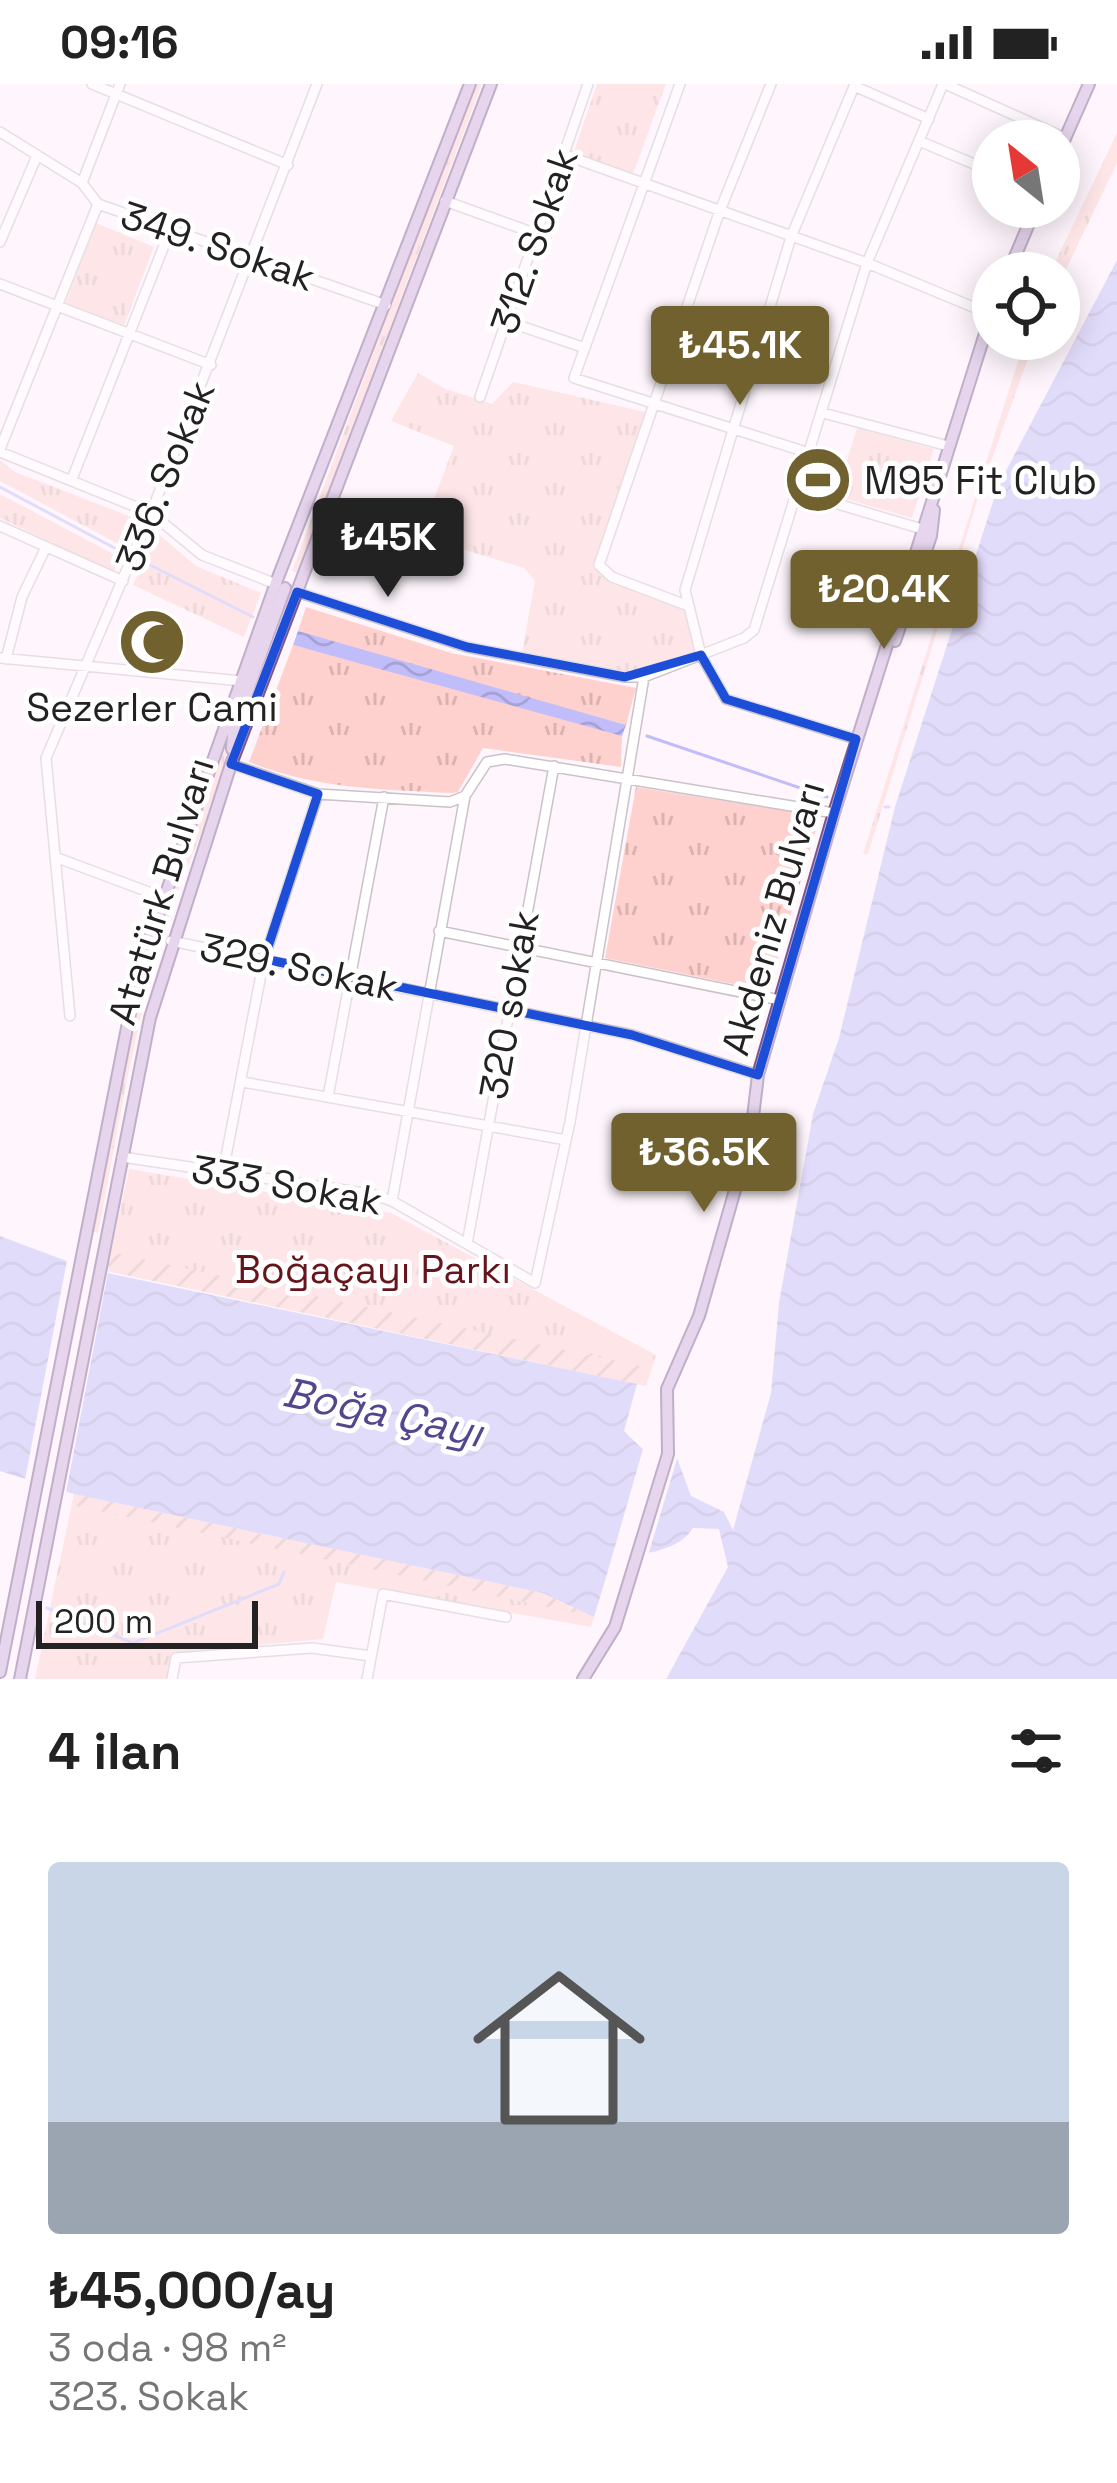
<!DOCTYPE html>
<html lang="tr">
<head>
<meta charset="utf-8">
<style>
  body { margin:0; font-family:"Space Grotesk",sans-serif; background:#f2f2f2; color:#222; height:100vh; display:flex; flex-direction:column; font-size:45px; white-space:nowrap }
  * { box-sizing:border-box; margin:0 }
  p { font-size:39px; color:#767676 }
  .icon { flex:none; width:66px; height:66px; fill:none; stroke:currentColor; stroke-width:2; stroke-linecap:round; stroke-linejoin:round }
  .map { position:relative; height:1595px; overflow:hidden }
  .sheet { display:flex; flex-direction:column; background:#fff; flex:1 }
  .sheet>* { flex:none }
  .needle { width:78px; rotate:330deg }
  .buttons { position:absolute; left:972px; top:36px; display:grid; gap:24px }
  .buttons a { display:grid; place-items:center; width:108px; height:108px; border-radius:50%; background:#fff; box-shadow:0 6px 30px #0003; font-size:60px }
  .scale { position:absolute; left:36px; bottom:30px; width:222px; box-sizing:border-box; padding-left:12px; border:6px solid #242123; border-top:0; font-size:33px; line-height:42px; white-space:nowrap; color:#242123; -webkit-text-stroke:9px #fff; paint-order:stroke }
  .price { position:absolute; translate:-50% -102px; padding:0 27px; border-radius:12px; background:#71612e; color:#fff; font-size:39px; line-height:78px; filter:drop-shadow(0 3px 6px #0008) }
  .price::after { content:''; position:absolute; left:50%; top:72px; width:36px; height:27px; margin-left:-18px; background:inherit; clip-path:polygon(0 0,100% 0,50% 100%) }
  .price.active { background:#222; color:#fff }
  ul { padding:0; list-style:none }
  li { display:grid; align-content:center; gap:24px; height:636px; padding:0 48px }
  li span { display:grid; place-items:center; height:372px; border-radius:12px; color:#555 }
  li>.icon { margin-inline-start:auto }
  span .icon { width:216px; height:216px; fill:#fffc; stroke-width:1 }
  li b { font-size:51px }
  h2 { display:flex; justify-content:space-between; align-items:center; height:144px; padding:0 48px; font-size:51px }
  .status { display:flex; justify-content:space-between; align-items:center; height:84px; padding:0 60px; background:#fff; direction:ltr }
  .status svg { height:33px; fill:currentColor }
  .map>svg:first-child { display:block }
  .grass { fill:url(#grass-tufts) }
  .garden { fill:url(#garden-furrows) }
  .water { fill:url(#water-waves) }
  .pier { fill:#fef6fc }
  .lines { fill:none; stroke-linecap:round; stroke-linejoin:round }
  .stream { stroke:#c1bdfa; stroke-width:3 }
  .minor-casing { stroke:#cac2c8; stroke-width:12 }
  .major-casing { stroke:#78588c; stroke-width:14 }
  .minor { stroke:#fff; stroke-width:9 }
  .major { stroke:#c9addc; stroke-width:10 }
  .marked { fill:none; stroke:#1d4ed8; stroke-width:9; stroke-linejoin:round }
  .labels { text-anchor:middle; dominant-baseline:central; stroke-width:10; stroke-linejoin:round; paint-order:stroke }
  .street-label { font-size:39px; fill:#242123; stroke:#fff }
  .poi-label { font-size:39px; fill:#242123; stroke:#fff; text-anchor:start }
  .park-label { font-size:39px; fill:#67151c; stroke:#fff }
  .water-label { font-size:42px; font-style:italic; fill:#51478f; stroke:#fff }
</style>
</head>
<body>
<div class="status"><b>09:16</b><svg viewBox="0 0 49 12"><path d="M0 12V9h3v3zM5 12V6h3v6zM10 12V3h3v9zM15 12V0h3v12zM26 1h20v11H26zM47 4h2v5h-2z"/></svg></div>
<div class="map">
<svg width="1117" height="1595" viewBox="0 0 1117 1595">
  <defs>
    <pattern id="grass-tufts" width="24" height="20" patternUnits="userSpaceOnUse" patternTransform="scale(3)"><rect width="24" height="20" fill="#ffd1ce"/><path d="M3 7l-1-3M5 7V3M7 7l1-3M15 17l-1-3M17 17v-4M19 17l1-3" fill="none" stroke="#dab3b1"/></pattern>
    <pattern id="garden-furrows" width="10" height="10" patternUnits="userSpaceOnUse" patternTransform="scale(3)"><rect width="10" height="10" fill="#ffd1ce"/><path d="M-1 1l2-2M0 10L10 0M9 11l2-2" fill="none" stroke="#dab3b1"/></pattern>
    <pattern id="water-waves" width="16" height="10" patternUnits="userSpaceOnUse" patternTransform="scale(3)"><rect width="16" height="10" fill="#c1bdfa"/><path d="M0 5q4-4 8 0t8 0" fill="none" stroke="#a6a2d6"/></pattern>
  </defs>
  <rect width="100%" height="100%" fill="#fef6fc"/>
  <path class="grass" d="M474,0h8l-185,489 -5,-2z
    M597,0h69l-33,90 -59,-22z
    M1117,49v30l-58,121v-11h-9z
    M96,139l58,24 -30,78 -59,-20z
    M1025,255h10l-55,153 -112,362h-5z
    M418,289l28,16 46,15 21,-22 141,32 -53,157 85,34 15,50 -57,22 -123,-19 14,-77 -11,-13 -104,-32 34,-90 -63,-25z
    M857,344l77,21 -22,69 -76,-22z
    M0,376l15,12 119,46 -12,28 -122,-65z
    M0,410l119,63 -5,15 -114,-54z
    M157,449l39,33 65,27 -17,44 -111,-52z
    M306,523l145,46 185,35 -10,37 -300,-82 -28,-12z
    M293,561l315,84 14,7 -1,31 -138,-19 -25,44 -7,1c-74,-4 -133,-4 -202,-31z
    M228,656c-8,64 -43,124 -62,185 -32,100 -48,205 -68,308l-8,-2 53,-256z
    M636,703l184,29 -52,175 -163,-33z
    M129,1085l262,44 265,142 -10,31 -539,-115z
    M74,1410l469,99 51,24 -3,10 -255,-45 -13,57 -150,14 -6,26h-132z"/>
  <path class="garden" d="M110,1168l539,116 -3,18 -539,-115z
    M74,1410l469,99 51,24 -522,-112z"/>
  <path class="water" d="M1117,176v1419h-451l62,-112 -9,-38 -26,-1c-15,24 -54,28 -80,27l-19,62 -51,-24 -469,-99 -74,-23v-235l88,33 549,115 -13,47 19,18 34,9 14,38 33,16 9,18 38,-137 8,-90 34,-189 26,-76 56,-231 103,-321z
    M298,547l328,94 -4,11 -329,-91z"/>
  <path class="pier" d="M68,1171l41,12 -44,231 -41,-13z
    M632,1347l14,12 37,13 -6,3 -31,103 -29,-1 -17,58 -7,4 50,-174 -15,-14z"/>
  <g class="lines">
    <path class="stream" d="M0,403l122,65
      M142,477l111,56
      M647,652l180,61
      M885,723h4
      M47,1524l86,35 146,-59 5,-12"/>
    <defs>
      <path id="minor" d="M92,0l196,81
        M680,0l-106,294 235,75
        M855,0l-64,153 -106,353 16,65 25,44 130,40
        M945,0l120,54
        M854,2l75,33
        M0,48l82,51 16,21 288,101
        M919,57l74,31
        M565,71l302,108 123,51
        M82,99l38,-99
        M445,117l89,32
        M0,158l36,-84
        M0,200l211,81
        M506,237l76,26
        M480,313l108,-313
        M823,329l125,33
        M0,365l98,-245
        M0,368l151,61 51,42 74,29
        M72,395l97,-246
        M797,408l125,37
        M0,442l123,55
        M297,508l170,55 158,30h19l100,-39 10,-8 113,-367 76,-179
        M686,521l-74,-28 -13,-12 120,-352 52,-129
        M0,574l242,23
        M6,575l16,-62 24,-50
        M231,680l87,30 132,8 15,-6 22,-34 18,-3 329,54
        M55,773l107,40
        M439,847l341,69
        M171,857l461,94 126,40
        M70,932l-24,-258 105,-245 166,-429
        M243,998l323,58
        M328,1013l56,-300
        M122,1073l249,37 21,7 143,82 35,-161 74,-445
        M223,1088l41,-213 54,-165
        M392,1117l73,-405
        M467,1160l87,-478
        M172,1595l4,-21 136,-10 59,8
        M367,1595l16,-85 123,23"/>
      <path id="major" d="M1059,68l30,-68
        M1008,189l28,-66
        M895,557l36,-105 3,-26
        M232,665l1,-17 52,-144
        M0,1588l138,-700 139,-392 193,-496
        M20,1595l130,-661 81,-254 260,-680
        M583,1595l32,-52 53,-173 -1,-65 32,-73 52,-182 7,-59 76,-262 159,-505"/>
    </defs>
    <use href="#minor" class="minor-casing"/>
    <use href="#major" class="major-casing"/>
    <use href="#minor" class="minor"/>
    <use href="#major" class="major"/>
  </g>
  <path d="M0 0H1117V1595H0ZM297,508l170,55 158,30 76,-22 25,44 130,40 -98,336 -126,-40 -368,-76 54,-165 -87,-30z" fill="#fef6fc" fill-opacity=".55" fill-rule="evenodd"/>
  <path class="marked" d="M297,508l170,55 158,30 76,-22 25,44 130,40 -98,336 -126,-40 -368,-76 54,-165 -87,-30z"/>
  <defs>
    <symbol id="stadium-disc" viewBox="-11 -11 22 22"><circle r="9.5" fill="#71612e" stroke="#fff"/><path d="M0-5a6.5 5 0 1 0 0 10a6.5 5 0 1 0 0-10ZM-3.5-1.8h7v3.6h-7Z" fill="#fff"/></symbol>
    <symbol id="mosque-disc" viewBox="-11 -11 22 22"><circle r="9.5" fill="#71612e" stroke="#fff"/><path d="M3.5-4.9A6 6 0 1 0 3.5 4.9A5 5 0 1 1 3.5-4.9Z" fill="#fff"/></symbol>
  </defs>
  <g fill-rule="evenodd">
    <use href="#stadium-disc" x="780" y="358" width="76" height="76"/>
    <use href="#mosque-disc" x="114" y="520" width="76" height="76"/>
  </g>
  <g class="labels">
    <g class="street-label">
      <text transform="translate(534 157) rotate(-71)">312. Sokak</text>
      <text transform="translate(218 162) rotate(19)">349. Sokak</text>
      <text transform="translate(165 392) rotate(-68)">336. Sokak</text>
      <text transform="translate(161 807) rotate(-73)">Atatürk Bulvarı</text>
      <text transform="translate(773 834) rotate(-74)">Akdeniz Bulvarı</text>
      <text transform="translate(299 883) rotate(12)">329. Sokak</text>
      <text transform="translate(509 921) rotate(-80)">320 sokak</text>
      <text transform="translate(287 1101) rotate(10)">333 Sokak</text>
    </g>
    <g class="poi-label">
      <text x="864" y="396">M95 Fit Club</text>
      <text x="152" y="623" text-anchor="middle">Sezerler Cami</text>
    </g>
    <g class="park-label">
      <text x="373" y="1185">Boğaçayı Parkı</text>
    </g>
    <g class="water-label">
      <text transform="translate(383 1328) rotate(12)">Boğa Çayı</text>
    </g>
  </g>
</svg>
<div class="buttons">
<a><svg class="needle" viewBox="-14 -14 28 28"><path d="M0-13l5 13h-10z" fill="#e53935"/><path d="M0 13l5-13h-10z" fill="#767676"/></svg></a>
<a><svg class="icon" aria-label="locate" viewBox="0 0 24 24"><circle cx="12" cy="12" r="6"/><path d="M12 2v4M12 18v4M2 12h4M18 12h4"/></svg></a>
</div>
<div class="scale">200 m</div>
<b class="price" style="left:740px;top:324px">₺45.1K</b>
<b class="price active" style="left:388px;top:516px">₺45K</b>
<b class="price" style="left:884px;top:568px">₺20.4K</b>
<b class="price" style="left:704px;top:1131px">₺36.5K</b>
</div>
<section class="sheet">
<h2>4 ilan<svg class="icon" aria-label="filters" viewBox="0 0 24 24"><path d="M4 7h16M4 17h16"/><circle cx="9" cy="7" r="2"/><circle cx="15" cy="17" r="2"/></svg></h2>
<ul>
<li><span style="background:linear-gradient(#c9d6e8 70%,#9aa5b1 0)"><svg class="icon" aria-label="home" viewBox="0 0 24 24"><path d="M3 11l9-7 9 7M6 9v11h12V9"/></svg></span><div><b>₺45,000/ay</b><p>3 oda · 98 m²</p><p>323. Sokak</p></div></li>
</ul>
</section>
</body>
</html>
